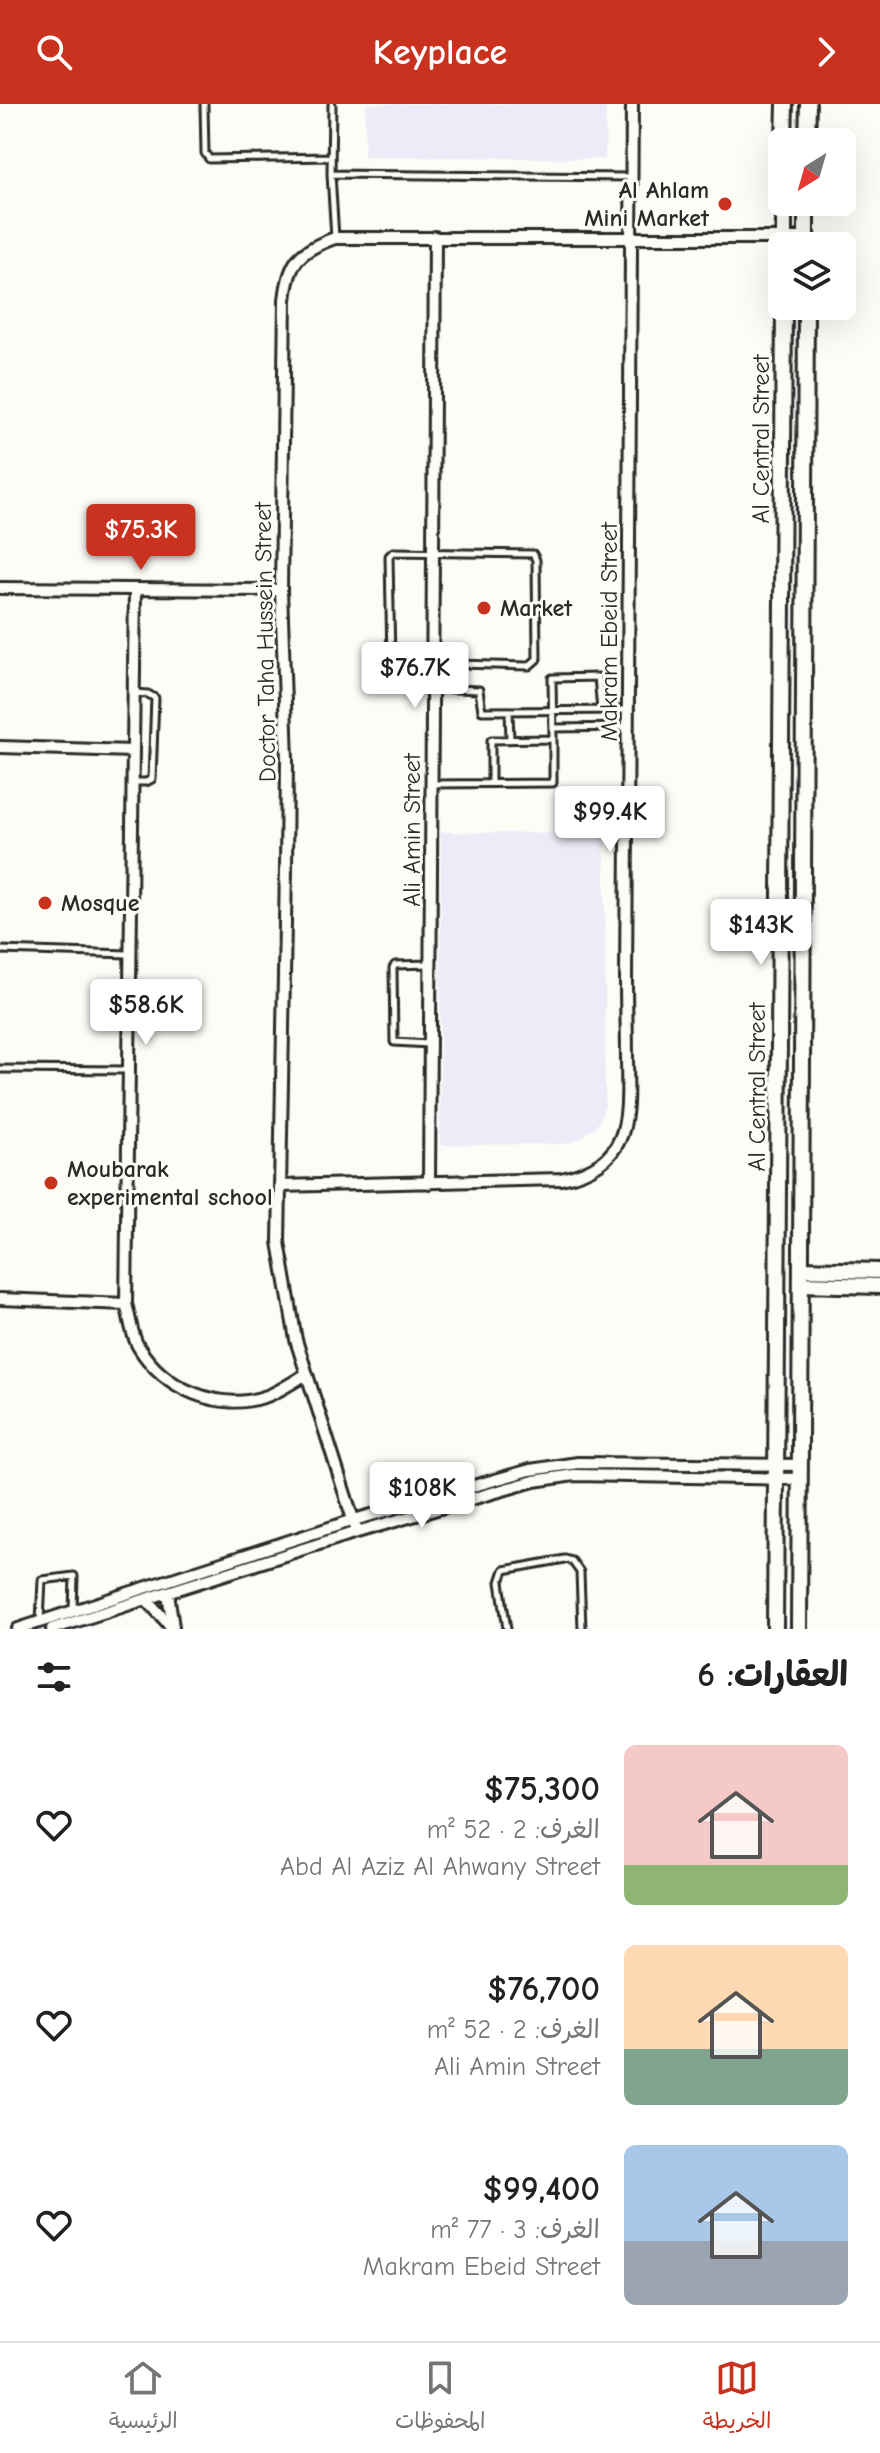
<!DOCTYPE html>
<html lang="ar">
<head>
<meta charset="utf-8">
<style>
  body { margin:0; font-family:"Comic Neue","Playpen Sans Arabic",sans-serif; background:#f2f2f2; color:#222; direction:rtl; height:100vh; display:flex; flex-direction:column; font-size:30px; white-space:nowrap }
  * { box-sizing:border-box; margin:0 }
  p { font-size:26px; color:#767676 }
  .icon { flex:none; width:44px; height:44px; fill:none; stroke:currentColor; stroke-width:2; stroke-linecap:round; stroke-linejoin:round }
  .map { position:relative; height:1525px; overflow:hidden; direction:ltr }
  .side { display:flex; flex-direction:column; background:#fff; flex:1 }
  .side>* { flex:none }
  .needle { width:52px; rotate:217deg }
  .tools { position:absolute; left:768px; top:24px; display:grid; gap:16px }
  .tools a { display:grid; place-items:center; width:88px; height:88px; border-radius:12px; background:#fff; box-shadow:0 8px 32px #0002; font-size:40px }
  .price { position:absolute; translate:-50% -68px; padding:0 18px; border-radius:8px; background:#fff; color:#222; font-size:26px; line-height:52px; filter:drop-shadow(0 2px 4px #0008) }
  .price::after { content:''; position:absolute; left:50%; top:48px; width:24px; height:18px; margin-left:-12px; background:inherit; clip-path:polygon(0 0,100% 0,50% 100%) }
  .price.active { background:#c8321e; color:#fff }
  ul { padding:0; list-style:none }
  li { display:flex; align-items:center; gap:24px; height:200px; padding:0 32px }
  li span { display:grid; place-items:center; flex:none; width:224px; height:160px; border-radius:12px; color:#555 }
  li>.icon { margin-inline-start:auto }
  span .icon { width:96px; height:96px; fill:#fffc; stroke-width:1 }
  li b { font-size:34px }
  h2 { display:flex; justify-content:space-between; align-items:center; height:96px; padding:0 32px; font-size:34px }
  header { display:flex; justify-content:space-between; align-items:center; height:104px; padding:0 32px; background:#c8321e; color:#fff; font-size:36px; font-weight:600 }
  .menu { display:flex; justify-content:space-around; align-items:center; height:112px; border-top:2px solid #e0e0e0; background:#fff; font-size:22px; color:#767676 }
  .menu a { display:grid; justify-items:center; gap:4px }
  .menu .active { color:#c8321e }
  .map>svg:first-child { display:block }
  .built { fill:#ebecf7 }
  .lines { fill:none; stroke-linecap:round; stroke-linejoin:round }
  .lane-casing { stroke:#2b2b2b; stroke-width:11 }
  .street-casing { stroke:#2b2b2b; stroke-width:16 }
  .secondary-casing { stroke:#2b2b2b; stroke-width:20 }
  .lane { stroke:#fdfcf7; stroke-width:5 }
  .street { stroke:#fdfcf7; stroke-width:10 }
  .secondary { stroke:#fdfcf7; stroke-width:14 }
  .poi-dot { fill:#c8321e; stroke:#fdfcf7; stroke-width:3 }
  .labels { text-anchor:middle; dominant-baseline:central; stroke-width:6; stroke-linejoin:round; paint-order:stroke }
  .poi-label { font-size:24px; font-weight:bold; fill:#2b2b2b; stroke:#fdfcf7; text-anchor:start }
  .street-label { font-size:24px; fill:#2b2b2b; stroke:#fdfcf7 }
</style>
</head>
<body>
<header><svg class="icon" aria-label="forward" viewBox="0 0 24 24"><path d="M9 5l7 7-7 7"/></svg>Keyplace<svg class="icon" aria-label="search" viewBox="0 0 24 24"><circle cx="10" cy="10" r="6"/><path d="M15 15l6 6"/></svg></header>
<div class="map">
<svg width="880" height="1525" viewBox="0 0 880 1525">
  <rect width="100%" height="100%" fill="#fdfcf7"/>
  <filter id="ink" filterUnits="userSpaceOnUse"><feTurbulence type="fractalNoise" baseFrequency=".0125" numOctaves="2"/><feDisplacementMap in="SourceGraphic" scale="16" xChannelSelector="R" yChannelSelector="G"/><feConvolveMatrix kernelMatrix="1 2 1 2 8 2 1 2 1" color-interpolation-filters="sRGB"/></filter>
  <g filter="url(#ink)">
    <path class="built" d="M366,0h240l-1,55 -241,-3z
      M441,728l164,2v271l-7,19 -20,16 -13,4 -125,1z"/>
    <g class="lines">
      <defs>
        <path id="lane" d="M204,0l1,49 4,6 122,-2
          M332,0l-1,70 4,64
          M331,70l300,3
          M393,448l140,2 3,6 1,99 -8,7 -138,-4 -2,-106z
          M433,584l46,2 3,21 145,-1
          M509,607l1,29
          M553,624l75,-1
          M553,635l-1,-61 46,-1 3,33
          M133,678h13l6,-3 3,-81 -7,-4 -13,-1
          M433,680l120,-1v-44l-62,1v43
          M0,846l129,4
          M429,940l-35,-2 -1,-74 2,-3 36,-1
          M0,965l128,1
          M40,1517l2,-41 32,-4 -1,35
          M507,1525l-7,-47 4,-12 61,-11 7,2 8,11 2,57"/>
        <path id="street" d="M0,484l281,2
          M135,485l-9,715c4,13 5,30 12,42 25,43 82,67 129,50 13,-5 26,-14 38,-21
          M0,643l133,4
          M429,1079l6,-946
          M280,1082l281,-7c71,-15 67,-59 66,-119 0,-27 -1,-54 -1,-81l6,-875
          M0,1195l126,5
          M357,1428l-61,-192 -17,-98 7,-373 1,-110 -6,-169 4,-290c4,-38 13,-49 50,-62h471
          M168,1489l5,34
          M147,1496l26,29
          M18,1525l336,-109 176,-50 48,-7 222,2
          M52,1525l305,-97 177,-51 40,-6 226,4"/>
        <path id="secondary" d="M784,38l1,-38
          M807,38l1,-38
          M784,142v-44
          M806,142v-44
          M801,1165l79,2
          M801,1180l79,2
          M775,1525l9,-1323
          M799,1525l7,-1323"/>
      </defs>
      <use href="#lane" class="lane-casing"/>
      <use href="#street" class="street-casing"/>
      <use href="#secondary" class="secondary-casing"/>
      <use href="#lane" class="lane"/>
      <use href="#street" class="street"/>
      <use href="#secondary" class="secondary"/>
    </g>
  </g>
  <g class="poi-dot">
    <circle cx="725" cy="100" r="8"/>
    <circle cx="484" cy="504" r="8"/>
    <circle cx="45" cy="799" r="8"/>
    <circle cx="51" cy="1079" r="8"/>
  </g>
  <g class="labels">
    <g class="poi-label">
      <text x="709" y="86" text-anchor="end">Al Ahlam<tspan x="709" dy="28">Mini Market</tspan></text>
      <text x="500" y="504">Market</text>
      <text x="61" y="799">Mosque</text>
      <text x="67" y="1065">Moubarak<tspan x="67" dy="28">experimental school</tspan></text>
    </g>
    <g class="street-label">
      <text transform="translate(761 335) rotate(-90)">Al Central Street</text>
      <text transform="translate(609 528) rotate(-90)">Makram Ebeid Street</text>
      <text transform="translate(265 538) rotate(-91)">Doctor Taha Hussein Street</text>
      <text transform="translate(412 726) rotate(-90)">Ali Amin Street</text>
      <text transform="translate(757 983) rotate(-90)">Al Central Street</text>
    </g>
  </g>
</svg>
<div class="tools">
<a><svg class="needle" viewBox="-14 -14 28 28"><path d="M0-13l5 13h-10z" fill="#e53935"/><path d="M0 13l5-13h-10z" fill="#767676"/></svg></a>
<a><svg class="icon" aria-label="layers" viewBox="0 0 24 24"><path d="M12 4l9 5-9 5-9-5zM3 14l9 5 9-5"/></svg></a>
</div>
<b class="price active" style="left:141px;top:468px">$75.3K</b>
<b class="price" style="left:415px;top:606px">$76.7K</b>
<b class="price" style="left:610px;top:750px">$99.4K</b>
<b class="price" style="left:761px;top:863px">$143K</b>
<b class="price" style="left:146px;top:943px">$58.6K</b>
<b class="price" style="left:422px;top:1426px">$108K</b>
</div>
<section class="side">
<h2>العقارات: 6<svg class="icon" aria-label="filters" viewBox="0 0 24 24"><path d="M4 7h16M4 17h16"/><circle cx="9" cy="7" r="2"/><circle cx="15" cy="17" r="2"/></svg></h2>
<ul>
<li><span style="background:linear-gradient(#f6c9c9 75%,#8fb573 0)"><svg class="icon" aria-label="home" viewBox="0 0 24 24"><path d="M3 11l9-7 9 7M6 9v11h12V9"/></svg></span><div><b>$75,300</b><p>الغرف: 2 · 52 m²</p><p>Abd Al Aziz Al Ahwany Street</p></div><svg class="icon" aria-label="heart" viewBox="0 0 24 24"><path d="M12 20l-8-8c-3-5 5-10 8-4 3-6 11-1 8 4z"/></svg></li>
<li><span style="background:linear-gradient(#ffd9b3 65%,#7fa58c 0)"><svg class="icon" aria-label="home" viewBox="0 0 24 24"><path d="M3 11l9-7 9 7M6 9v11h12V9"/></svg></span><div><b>$76,700</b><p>الغرف: 2 · 52 m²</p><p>Ali Amin Street</p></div><svg class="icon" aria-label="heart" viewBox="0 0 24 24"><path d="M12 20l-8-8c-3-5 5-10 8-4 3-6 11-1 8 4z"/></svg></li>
<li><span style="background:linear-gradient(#a9c7e8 60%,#9aa5b1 0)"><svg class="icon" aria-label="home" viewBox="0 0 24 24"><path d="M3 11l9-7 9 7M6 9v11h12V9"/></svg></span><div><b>$99,400</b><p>الغرف: 3 · 77 m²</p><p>Makram Ebeid Street</p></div><svg class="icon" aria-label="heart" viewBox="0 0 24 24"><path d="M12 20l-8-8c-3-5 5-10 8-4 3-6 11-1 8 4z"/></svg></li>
</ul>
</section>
<nav class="menu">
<a class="active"><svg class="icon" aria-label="map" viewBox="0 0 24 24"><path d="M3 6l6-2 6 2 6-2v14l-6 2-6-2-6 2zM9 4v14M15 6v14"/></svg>الخريطة</a>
<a><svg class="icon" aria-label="saved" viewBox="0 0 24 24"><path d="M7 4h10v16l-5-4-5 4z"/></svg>المحفوظات</a>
<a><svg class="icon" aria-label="home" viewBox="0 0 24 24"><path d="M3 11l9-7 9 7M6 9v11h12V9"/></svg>الرئيسية</a>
</nav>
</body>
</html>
